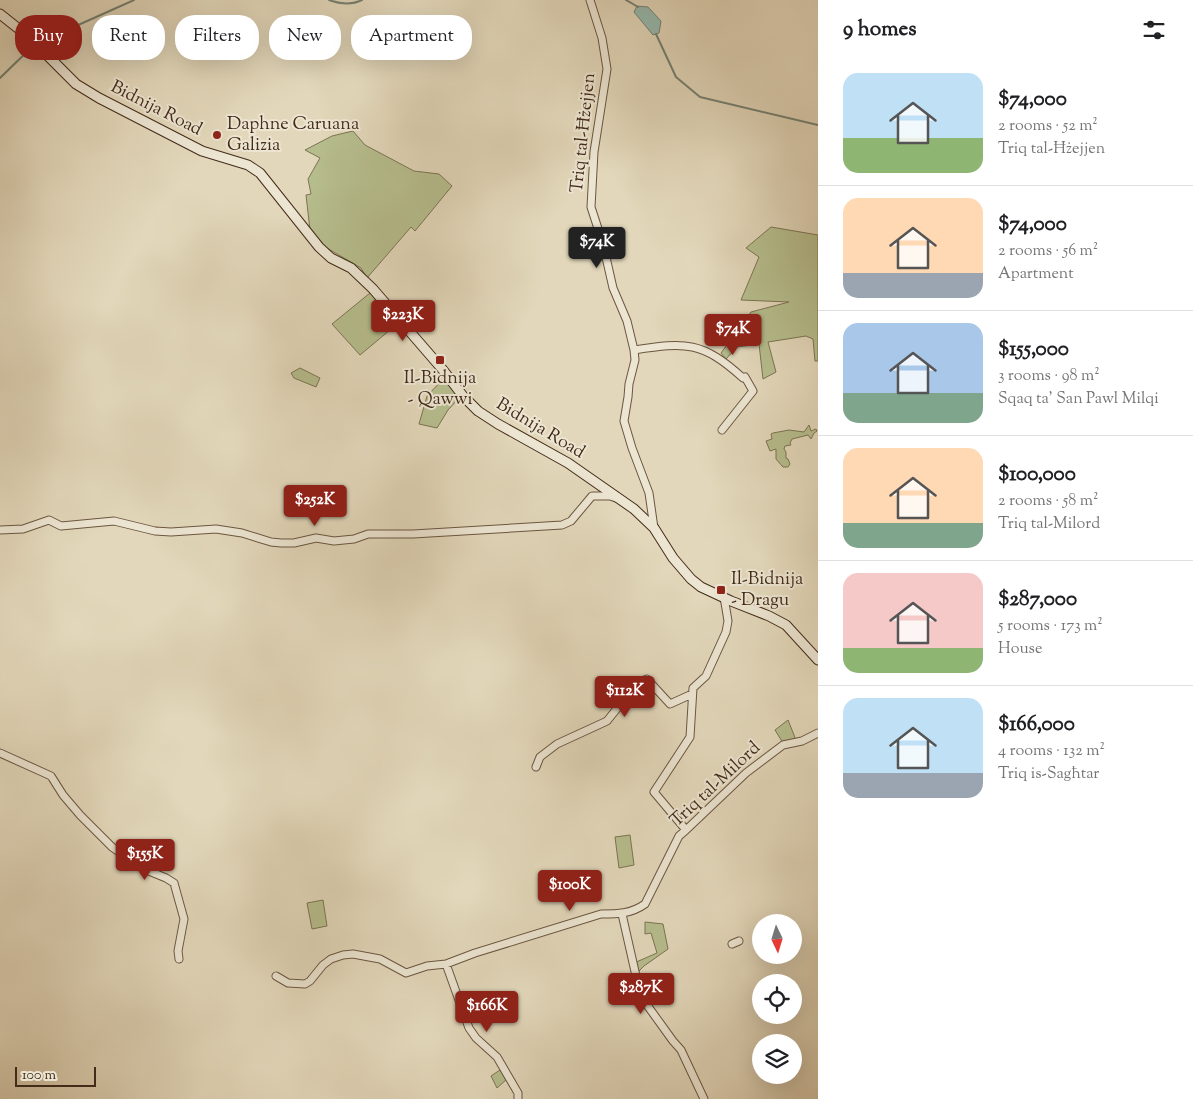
<!DOCTYPE html>
<html lang="en">
<head>
<meta charset="utf-8">
<style>
  body { margin:0; font-family:"Sorts Mill Goudy",serif; background:#f6f6f6; color:#202124; height:100vh; display:flex; flex-direction:column; font-size:19px; white-space:nowrap }
  * { box-sizing:border-box; margin:0 }
  p { font-size:16px; color:#757577 }
  .icon { flex:none; width:28px; height:28px; fill:none; stroke:currentColor; stroke-width:2; stroke-linecap:round; stroke-linejoin:round }
  .map { position:relative; flex:1; overflow:hidden }
  .panel { display:flex; flex-direction:column; background:#fff; width:375px }
  .panel>* { flex:none }
  .banner { position:absolute; left:15px; top:15px; width:475px; height:45px; display:flex; gap:10px }
  .needle { width:32px; rotate:176deg }
  .fabs { position:absolute; left:752px; top:914px; display:grid; gap:10px }
  .fabs a { display:grid; place-items:center; width:50px; height:50px; border-radius:50%; background:#fff; box-shadow:0 5px 20px #0002; font-size:25px }
  .scale { position:absolute; left:15px; bottom:12px; width:81px; box-sizing:border-box; padding-left:5px; border:2px solid #432b19; border-top:0; font-size:14px; line-height:18px; white-space:nowrap; color:#432b19; -webkit-text-stroke:4px #ece5d2; paint-order:stroke }
  .price { position:absolute; translate:-50% -42px; padding:0 11px; border-radius:5px; background:#8f2418; color:#fff; font-size:16px; line-height:32px; filter:drop-shadow(0 1px 2px #0008) }
  .price::after { content:''; position:absolute; left:50%; top:30px; width:15px; height:11px; margin-left:-8px; background:inherit; clip-path:polygon(0 0,100% 0,50% 100%) }
  .price.selected { background:#222; color:#fff }
  ul { padding:0; list-style:none }
  li { display:flex; align-items:center; gap:15px; height:125px; padding:0 25px }
  li+li { border-top:1px solid #e0e0e0 }
  li span { display:grid; place-items:center; flex:none; width:140px; height:100px; border-radius:15px; color:#555 }
  li>.icon { margin-inline-start:auto }
  span .icon { width:60px; height:60px; fill:#fffc; stroke-width:1 }
  li b { font-size:21px }
  h2 { display:flex; justify-content:space-between; align-items:center; height:60px; padding:0 25px; font-size:21px }
  .tag { padding:0 18px; border-radius:20px; background:#fff; box-shadow:0 5px 20px #0002; font-size:18px; line-height:45px }
  .tag.selected { background:#8f2418; color:#fff }
  main { display:flex; flex:1; min-height:0 }
  .map>svg:first-child { display:block }
  .green { fill:#b6bd8d; stroke:#7c7453 }
  .water { fill:#95bab0; stroke:#748174 }
  .lines { fill:none; stroke-linecap:round; stroke-linejoin:round }
  .stream { stroke:#748174; stroke-width:2 }
  .street-casing { stroke:#6b5641; stroke-width:9 }
  .secondary-casing { stroke:#432b19; stroke-width:11 }
  .street { stroke:#ece5d2; stroke-width:7 }
  .secondary { stroke:#ece5d2; stroke-width:9 }
  .poi-dot { fill:#8f2418; stroke:#ece5d2; stroke-width:2 }
  .labels { text-anchor:middle; dominant-baseline:central; stroke-width:4; stroke-linejoin:round; paint-order:stroke }
  .street-label { font-size:18px; fill:#432b19; stroke:#ece5d2 }
  .poi-label { font-size:18px; fill:#432b19; stroke:#ece5d2; text-anchor:start }
</style>
</head>
<body>
<main>
<div class="map">
<svg width="818" height="1099" viewBox="0 0 818 1099">
  <rect width="100%" height="100%" fill="#e2d7ba"/>
  <filter id="stains"><feTurbulence type="fractalNoise" baseFrequency=".004" numOctaves="4"/><feColorMatrix values="0 0 0 0 .2 0 0 0 0 .09 0 0 0 0 .02 0 0 0 .5 -.17"/></filter>
  <radialGradient id="worn" r=".72"><stop offset=".6" stop-color="#630" stop-opacity="0"/><stop offset="1" stop-color="#630" stop-opacity=".3"/></radialGradient>
  <path class="green" d="M353,131l12,14 49,26 25,3 13,12 -37,45 -4,-4 -44,51 -6,-10 -34,-20 -17,-18 -4,-35 5,-1 -3,-15 12,-21 -15,-8 27,-14z
    M771,227l47,8v126h-3l-2,-22 -7,-3 -38,6 8,30 -13,7 -4,-35 -22,3 -11,12 -5,-6 30,-41 38,-10 -48,-2 18,-43 -13,-9z
    M370,293l26,32 -36,30 -28,-31z
    M300,368l20,10 -4,9 -22,-9 -3,-5z
    M444,378l16,19 -12,13 -11,18 -18,-4 8,-28z
    M809,425l2,6 5,-2 1,2 -3,2 -3,6 -3,-4 -16,4 -2,4 1,2 -6,1 -1,3 2,3v6l2,1 2,5 -2,3h-5l-7,-8v-10l-6,2 -4,-10 6,-2 -1,-5 2,-1 16,-3 15,2z
    M788,720l8,20 -13,3 -8,-13z
    M630,835l4,30 -15,3 -4,-31z
    M323,900l4,26 -15,3 -5,-26z
    M645,922l18,2 5,25 -24,17 -6,6 -4,-9 23,-10 -6,-20 -6,1z
    M500,1070l6,10 -9,8 -6,-12z"/>
  <path class="water" d="M637,6l11,1 13,14 -2,12 -6,2 -19,-23z"/>
  <g class="lines">
    <path class="stream" d="M329,0c11,4 23,5 33,0
      M626,0l12,7
      M656,34l20,43 24,20 118,28
      M38,43l96,-43
      M0,78l34,-33"/>
    <defs>
      <path id="street" d="M590,0l12,38 5,31 -13,83 -3,55 12,37 10,44 14,33 7,29 1,10 -6,24 -1,13 -4,24 8,27 17,45 5,35
        M634,350c52,-8 68,-9 109,28l2,-1 8,14 -31,39
        M0,530l23,-1 26,-9 12,6 53,-5 41,10 16,1 45,-3 26,4 29,9 10,1h13l22,-5 18,3 20,-2 14,-5h45l149,-9 9,-4 21,-25h18l6,2
        M0,753l51,23 12,19 17,20 32,32 32,22 22,9 8,5 10,36 -6,32 1,8
        M536,767l4,-10 17,-13 50,-23 12,-15 7,-15 11,-8 10,-4 23,25 22,-10
        M686,830l-32,-38 36,-55 3,-49 13,-12 20,-44 2,-11 -4,-24
        M622,914l14,62 1,22 10,7 26,36 8,9 23,49
        M732,944l7,-3
        M446,964l23,64 7,10 21,19 21,36v6
        M276,976l12,7 17,1 5,-3 13,-16 8,-6 12,-4 10,-1 27,5 26,14 21,-7 19,-2 29,-11 126,-39c16,0 30,0 44,-10l34,-68 7,-6 60,-57 37,-28 19,-4 16,-8"/>
      <path id="secondary" d="M0,14l29,23 47,47 23,14 103,53 46,14 12,8 59,74 12,11 20,10 22,21 70,81 20,26 15,15 20,13 70,39 66,46 20,19 19,30 18,21 10,8 30,14 38,15 17,9 32,35"/>
    </defs>
    <use href="#street" class="street-casing"/>
    <use href="#secondary" class="secondary-casing"/>
    <use href="#street" class="street"/>
    <use href="#secondary" class="secondary"/>
  </g>
  <g class="poi-dot">
    <circle cx="217" cy="135" r="5"/>
    <rect x="435" y="355" width="10" height="10" rx="2.5"/>
    <rect x="716" y="585" width="10" height="10" rx="2.5"/>
  </g>
  <g class="labels">
    <g class="street-label">
      <text transform="translate(156 109) rotate(27)">Bidnija Road</text>
      <text transform="translate(584 133) rotate(-84)">Triq tal-Ħżejjen</text>
      <text transform="translate(540 429) rotate(31)">Bidnija Road</text>
      <text transform="translate(716 785) rotate(-43)">Triq tal-Milord</text>
    </g>
    <g class="poi-label">
      <text x="227" y="125">Daphne Caruana<tspan x="227" dy="21">Galizia</tspan></text>
      <text x="440" y="379" text-anchor="middle">Il-Bidnija<tspan x="440" dy="21">- Qawwi</tspan></text>
      <text x="731" y="580">Il-Bidnija<tspan x="731" dy="21">- Dragu</tspan></text>
    </g>
  </g>
  <rect width="100%" height="100%" filter="url(#stains)"/>
  <rect width="100%" height="100%" fill="url(#worn)"/>
</svg>
<div class="fabs">
<a><svg class="needle" viewBox="-14 -14 28 28"><path d="M0-13l5 13h-10z" fill="#e53935"/><path d="M0 13l5-13h-10z" fill="#757577"/></svg></a>
<a><svg class="icon" aria-label="locate" viewBox="0 0 24 24"><circle cx="12" cy="12" r="6"/><path d="M12 2v4M12 18v4M2 12h4M18 12h4"/></svg></a>
<a><svg class="icon" aria-label="layers" viewBox="0 0 24 24"><path d="M12 4l9 5-9 5-9-5zM3 14l9 5 9-5"/></svg></a>
</div>
<div class="scale">100 m</div>
<b class="price selected" style="left:597px;top:269px">$74K</b>
<b class="price" style="left:403px;top:342px">$223K</b>
<b class="price" style="left:733px;top:356px">$74K</b>
<b class="price" style="left:315px;top:527px">$252K</b>
<b class="price" style="left:625px;top:718px">$112K</b>
<b class="price" style="left:145px;top:881px">$155K</b>
<b class="price" style="left:570px;top:912px">$100K</b>
<b class="price" style="left:641px;top:1015px">$287K</b>
<b class="price" style="left:487px;top:1033px">$166K</b>
<div class="banner">
<a class="tag selected">Buy</a>
<a class="tag">Rent</a>
<a class="tag">Filters</a>
<a class="tag">New</a>
<a class="tag">Apartment</a>
</div>
</div>
<section class="panel">
<h2>9 homes<svg class="icon" aria-label="filters" viewBox="0 0 24 24"><path d="M4 7h16M4 17h16"/><circle cx="9" cy="7" r="2"/><circle cx="15" cy="17" r="2"/></svg></h2>
<ul>
<li><span style="background:linear-gradient(#bfe0f5 65%,#8fb573 0)"><svg class="icon" aria-label="home" viewBox="0 0 24 24"><path d="M3 11l9-7 9 7M6 9v11h12V9"/></svg></span><div><b>$74,000</b><p>2 rooms · 52 m²</p><p>Triq tal-Ħżejjen</p></div></li>
<li><span style="background:linear-gradient(#ffd9b3 75%,#9aa5b1 0)"><svg class="icon" aria-label="home" viewBox="0 0 24 24"><path d="M3 11l9-7 9 7M6 9v11h12V9"/></svg></span><div><b>$74,000</b><p>2 rooms · 56 m²</p><p>Apartment</p></div></li>
<li><span style="background:linear-gradient(#a9c7e8 70%,#7fa58c 0)"><svg class="icon" aria-label="home" viewBox="0 0 24 24"><path d="M3 11l9-7 9 7M6 9v11h12V9"/></svg></span><div><b>$155,000</b><p>3 rooms · 98 m²</p><p>Sqaq ta' San Pawl Milqi</p></div></li>
<li><span style="background:linear-gradient(#ffd9b3 75%,#7fa58c 0)"><svg class="icon" aria-label="home" viewBox="0 0 24 24"><path d="M3 11l9-7 9 7M6 9v11h12V9"/></svg></span><div><b>$100,000</b><p>2 rooms · 58 m²</p><p>Triq tal-Milord</p></div></li>
<li><span style="background:linear-gradient(#f6c9c9 75%,#8fb573 0)"><svg class="icon" aria-label="home" viewBox="0 0 24 24"><path d="M3 11l9-7 9 7M6 9v11h12V9"/></svg></span><div><b>$287,000</b><p>5 rooms · 173 m²</p><p>House</p></div></li>
<li><span style="background:linear-gradient(#bfe0f5 75%,#9aa5b1 0)"><svg class="icon" aria-label="home" viewBox="0 0 24 24"><path d="M3 11l9-7 9 7M6 9v11h12V9"/></svg></span><div><b>$166,000</b><p>4 rooms · 132 m²</p><p>Triq is-Sagħtar</p></div></li>
</ul>
</section>
</main>
</body>
</html>
